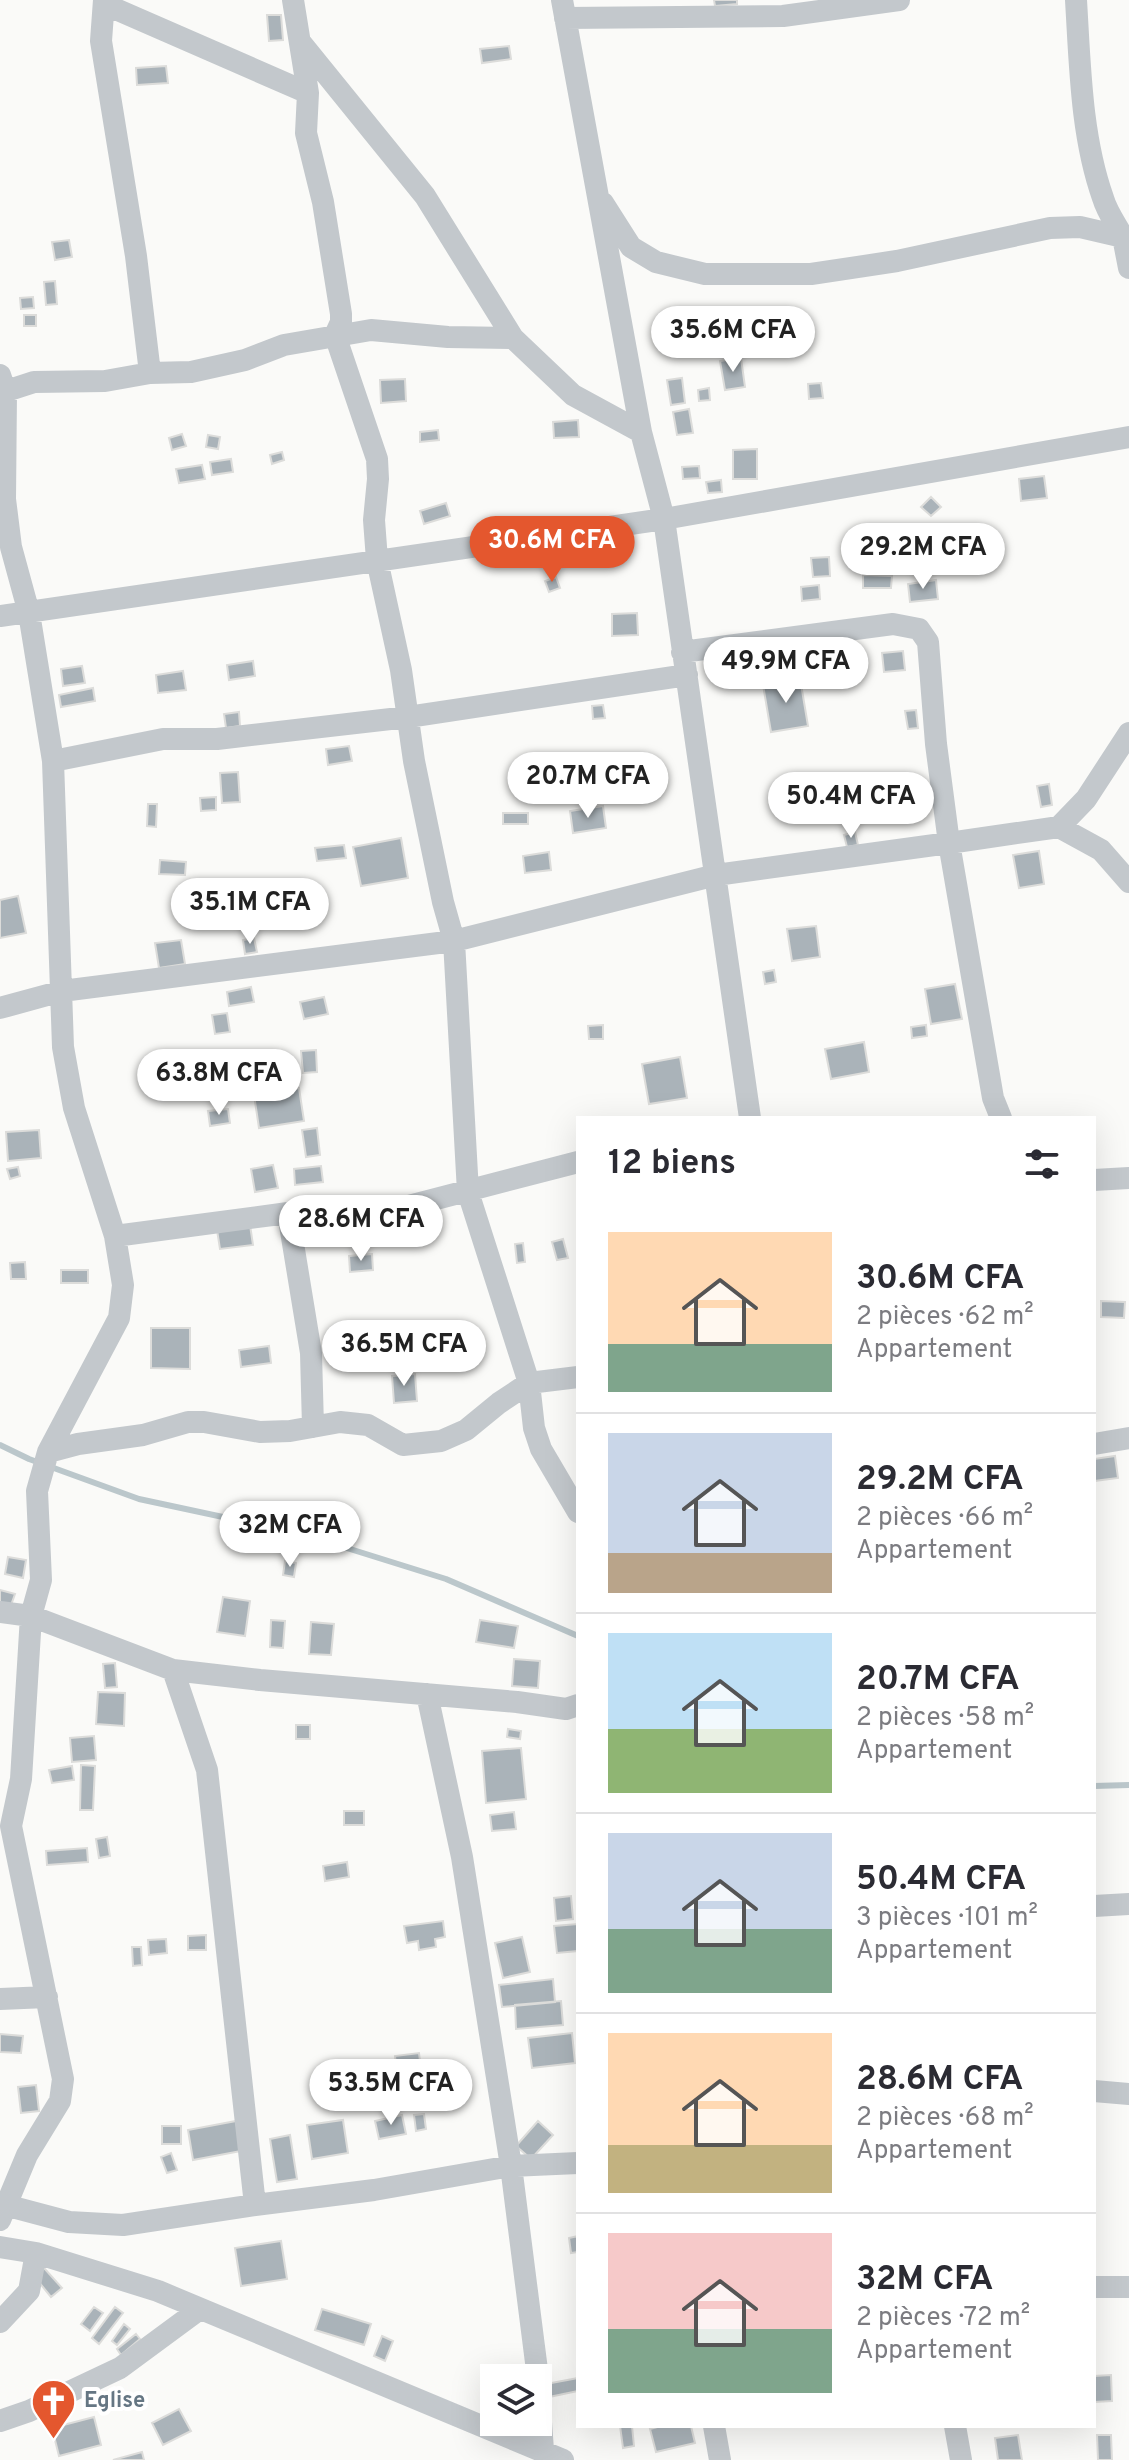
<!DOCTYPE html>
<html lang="fr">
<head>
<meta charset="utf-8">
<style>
  body { margin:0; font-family:Overpass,sans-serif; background:#f2f2f3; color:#2b2b33; height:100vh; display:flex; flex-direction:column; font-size:30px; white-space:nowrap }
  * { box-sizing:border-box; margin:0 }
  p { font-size:26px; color:#7c7c81 }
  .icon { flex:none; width:44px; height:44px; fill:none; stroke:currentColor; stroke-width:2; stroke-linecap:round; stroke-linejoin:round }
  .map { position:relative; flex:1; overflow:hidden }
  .side { position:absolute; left:576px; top:1116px; width:520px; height:1312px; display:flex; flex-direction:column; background:#fff; border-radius:0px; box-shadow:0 8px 32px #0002 }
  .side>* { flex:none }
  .buttons { position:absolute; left:480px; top:2364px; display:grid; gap:16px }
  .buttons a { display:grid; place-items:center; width:72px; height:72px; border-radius:0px; background:#fff; box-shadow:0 8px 32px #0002; font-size:40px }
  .price { position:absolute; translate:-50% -68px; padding:0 18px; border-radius:28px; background:#fff; color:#222; font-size:26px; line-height:52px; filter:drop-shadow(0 2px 4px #0008) }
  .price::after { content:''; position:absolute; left:50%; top:48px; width:24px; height:18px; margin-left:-12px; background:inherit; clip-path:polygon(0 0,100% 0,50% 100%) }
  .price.selected { background:#e4572e; color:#fff }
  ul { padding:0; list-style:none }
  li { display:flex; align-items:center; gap:24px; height:200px; padding:0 32px }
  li+li { border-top:2px solid #e1e1e2 }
  li span { display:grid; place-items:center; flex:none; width:224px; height:160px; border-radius:0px; color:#555 }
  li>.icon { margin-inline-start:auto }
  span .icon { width:96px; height:96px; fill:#fffc; stroke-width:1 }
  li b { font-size:34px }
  h2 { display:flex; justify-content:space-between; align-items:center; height:96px; padding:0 32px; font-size:34px }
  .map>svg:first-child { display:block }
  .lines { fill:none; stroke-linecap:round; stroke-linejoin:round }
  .stream { stroke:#bbc7cb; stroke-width:6 }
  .building { fill:#aab3b9; stroke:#dcdcda; stroke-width:2 }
  .minor { stroke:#c3c8cc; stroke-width:22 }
  .labels { text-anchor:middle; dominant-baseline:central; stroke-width:8; stroke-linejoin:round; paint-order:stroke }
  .poi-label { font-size:22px; font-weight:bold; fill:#657683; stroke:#fff; text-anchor:start }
</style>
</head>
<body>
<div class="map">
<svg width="1129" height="2460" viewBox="0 0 1129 2460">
  <rect width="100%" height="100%" fill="#fafaf8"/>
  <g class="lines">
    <path class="stream" d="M0,1445l29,14 110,40 163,35 144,45 132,57
      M1094,1786l35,-1"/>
  </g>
  <path class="building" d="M714,0h23v4l-22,2z
    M267,15h14l2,25 -14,1z
    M509,46l2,13 -29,4 -2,-14z
    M166,66l2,17 -31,2 -1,-17z
    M69,240l3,17 -17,3 -3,-18z
    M55,281l2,23 -11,1 -2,-23z
    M33,297l1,11 -13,1 -1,-11z
    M24,315h12v11h-12z
    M741,358l4,29 -20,3 -5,-29z
    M682,378l3,25 -14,2 -4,-25z
    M405,379l1,22 -25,2 -1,-23z
    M821,383l2,15 -14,1 -1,-15z
    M709,388l1,12 -11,1 -1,-11z
    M689,409l4,24 -16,2 -4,-23z
    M578,420l1,17 -25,1 -1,-16z
    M438,430l1,10 -19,2v-10z
    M182,434l4,12 -14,4 -3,-12z
    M208,435l12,2 -2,12 -12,-2z
    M757,449v30h-24v-29z
    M282,452l2,8 -12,4 -2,-9z
    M231,459l2,13 -21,3 -2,-13z
    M202,465l3,14 -26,4 -3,-14z
    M699,466l1,12 -17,1 -1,-12z
    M1044,476l3,22 -26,3 -2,-22z
    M721,480l1,12 -14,1 -2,-11z
    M931,497l10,10 -10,9 -10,-9z
    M446,503l4,13 -26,8 -4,-13z
    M829,557l1,19 -17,1 -2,-19z
    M863,575l29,1 -1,12h-28z
    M556,577l4,11 -11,4 -4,-11z
    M936,580l2,19 -28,3 -2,-18z
    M819,585l1,14 -18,2 -1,-14z
    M637,613l1,22 -26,1v-22z
    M903,651l2,19 -21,2 -2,-19z
    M253,661l2,15 -26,4 -2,-15z
    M82,666l3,17 -22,3 -2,-17z
    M183,671l3,19 -28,3 -2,-18z
    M800,678l8,48 -37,6 -8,-47z
    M93,688l2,13 -34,6 -2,-12z
    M603,705l2,13 -12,1 -1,-13z
    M916,710l2,18 -10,1 -3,-18z
    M239,712l1,14 -14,2 -2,-14z
    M349,746l3,15 -24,4 -2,-16z
    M238,772l2,30 -18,1 -2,-30z
    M1049,784l3,21 -11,2 -4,-21z
    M216,797v13l-15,1 -1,-13z
    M148,804h9l-1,23 -9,-1z
    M603,806l3,22 -33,5 -3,-22z
    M503,813h25v11h-25z
    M855,832l3,13 -11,2 -3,-12z
    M401,838l7,40 -47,8 -8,-39z
    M344,845l2,13 -29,3 -2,-13z
    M1039,851l5,33 -25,4 -6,-33z
    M549,852l2,18 -26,3 -2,-17z
    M160,860l26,2 -1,13 -26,-1z
    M18,896l8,37 -26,5v-38z
    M816,926l4,31 -28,4 -5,-32z
    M254,938l3,14 -12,2 -2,-14z
    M181,940l4,24 -26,4 -4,-25z
    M774,970l2,12 -11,2 -2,-12z
    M955,984l7,35 -31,5 -6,-35z
    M251,987l3,15 -25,4 -2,-14z
    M324,997l4,17 -24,5 -4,-17z
    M227,1013l3,19 -15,2 -3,-19z
    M603,1025v14h-14l-1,-13z
    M926,1025l1,11 -15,2 -1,-11z
    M864,1042l5,30 -38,7 -6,-30z
    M316,1050l1,22 -14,1 -2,-22z
    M680,1057l7,41 -38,6 -7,-40z
    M299,1088l5,33 -45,7 -5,-33z
    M228,1109l2,14 -20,3 -2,-15z
    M317,1128l3,27 -14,2 -4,-27z
    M39,1130l2,28 -33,3 -2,-29z
    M273,1165l5,23 -23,4 -4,-23z
    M321,1166l2,16 -28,3 -1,-16z
    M18,1167l2,9 -10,3 -3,-10z
    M250,1225l3,20 -33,4 -3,-19z
    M563,1239l5,19 -11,2 -5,-18z
    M523,1243l2,19 -8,1 -2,-19z
    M372,1254l1,16 -23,2 -1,-16z
    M25,1262l1,17h-15l-1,-16z
    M61,1270h27v13h-27z
    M1101,1301l24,1 -1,16 -23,-1z
    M433,1326l5,33 -39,6 -6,-32z
    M151,1328h39v41l-39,-1z
    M377,1328l2,13 -28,3 -1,-13z
    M269,1346l2,17 -30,4 -2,-17z
    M415,1374l2,27 -23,2 -2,-27z
    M1115,1456l3,22 -24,3v-22z
    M8,1557l18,3 -3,18 -18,-4z
    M285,1561l11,2 -2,14 -11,-2z
    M0,1590l15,4 -5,14 -10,-3z
    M223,1597l27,4 -5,35 -28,-4z
    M271,1620l14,1 -2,27 -13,-1z
    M480,1620l38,6 -4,22 -38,-6z
    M311,1622l23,2 -3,31 -22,-1z
    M514,1659l26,2 -2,27 -26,-2z
    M115,1663l2,24 -12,1 -2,-24z
    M98,1692l27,1 -1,33 -28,-2z
    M296,1725h14v14h-14z
    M508,1729l13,2 -1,8 -13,-2z
    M94,1736l2,24 -24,2 -2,-24z
    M521,1748l5,51 -40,4 -4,-52z
    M81,1765l14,1 -2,44h-13z
    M72,1766l2,14 -22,3 -3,-13z
    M344,1811h20v14h-20z
    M514,1812l2,17 -24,2 -2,-16z
    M107,1837l3,19 -11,2 -3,-19z
    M87,1848l1,14 -41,3 -1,-14z
    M347,1862l2,15 -24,4 -2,-15z
    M571,1896l2,23 -17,2 -2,-23z
    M443,1921l2,16 -10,2 1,8 -17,3 -1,-9 -11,2 -3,-17z
    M578,1924v27l-21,2 -3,-27z
    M206,1935v15h-18v-14z
    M522,1937l8,35 -27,6 -8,-35z
    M166,1939l1,14 -18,2 -1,-15z
    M132,1947h9l1,18 -9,1z
    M553,1979l2,23 -53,5 -3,-22z
    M561,2001l2,24 -47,4 -1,-24z
    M572,2033l3,30 -43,5 -4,-30z
    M0,2034l23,2 -2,17 -21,-1z
    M419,2053l2,17 -24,4 -2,-18z
    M421,2084l3,9 -12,3 -2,-9z
    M36,2085l3,26 -18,2 -3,-26z
    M424,2114l2,15 -10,2 -2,-16z
    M402,2115l4,19 -27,5 -4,-18z
    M343,2120l5,33 -36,6 -5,-34z
    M236,2121l5,30 -48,9 -5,-30z
    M538,2121l15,14 -22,24 -15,-13z
    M162,2126h19v18h-19z
    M290,2135l7,44 -20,3 -7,-43z
    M171,2153l6,17 -10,3 -6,-16z
    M578,2236v16l-7,1 -2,-15z
    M281,2241l6,38 -46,7 -6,-38z
    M44,2268l18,20 -11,9 -17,-21z
    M94,2307l9,6 -13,18 -9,-7z
    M115,2307l8,6 -24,31 -7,-6z
    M322,2309l49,15 -7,21 -49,-15z
    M124,2324l6,5 -13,16 -5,-4z
    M136,2334l4,5 -19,16 -4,-6z
    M382,2336l11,5 -8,20 -11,-5z
    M1111,2375l1,26 -18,1v-26z
    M578,2378v13l-29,6 -3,-13z
    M179,2409l12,22 -28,14 -11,-22z
    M94,2417l7,28 -42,11 -7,-28z
    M620,2426h12l2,20 -11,2z
    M661,2426h30l4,17 -39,9 -6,-23z
    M1018,2435l4,25h-24l-3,-22z
    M1097,2435h14l1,25h-14z
    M142,2452l2,8h-31z"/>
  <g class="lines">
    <path class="minor" d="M104,0l-3,41 35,215 14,117
      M293,0l15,93 -2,40 17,69 18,112v8l-6,13 42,124 1,20 -4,41 3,40 24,110 13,91 29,141 11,39 14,251 61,191 5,45 7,21 37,63
      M562,0l79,432 23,87 86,599
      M1076,0c4,65 5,136 27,198 4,14 13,26 20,39l6,2
      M104,4l204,89
      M565,18l218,-2 116,-16
      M301,43l124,153 88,142 60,57 68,37
      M603,203l28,44 25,15 49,12h106l86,-13 153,-33 30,-1 43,10 6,31
      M0,375l6,18 -1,106 6,48 18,66 24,148 10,286 11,61 41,128 8,49 -4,33 -71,134 -11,39 4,89 -10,36 -10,163 -10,47 52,253 -3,22 -33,54 -27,65
      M0,393l34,-11 71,-1 45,-8 41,-1 54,-12 39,-15 87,-15 77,7 65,1
      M0,616l664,-97 465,-82
      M682,652l211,-28 26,5 9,13 8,102 13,99 110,-16 42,23 28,32
      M53,761l110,-22h54l191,-22 279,-42
      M1059,827l27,-28 43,-66
      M0,1008l62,-17 392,-50 262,-66 233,-32 44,255 8,20
      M1094,1180l35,-2
      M288,1213l23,140 2,74
      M115,1236l173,-23 121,-7 169,-44
      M1094,1444l35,-6
      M48,1452l30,-8 65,-9 45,-13h16l56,10 30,-1 50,-9 28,3 35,20 38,-4 25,-11 33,-27 30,-20 49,-6
      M0,1612l31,4 142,54 87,10 257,22 49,7 12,-4
      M173,1670l34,100 48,435
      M427,1694l35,163 49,309 27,212
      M1094,1906l35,-2
      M0,1999l47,-2
      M1094,2091l35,3
      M5,2205l64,17 54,3 132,-20 119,-15 137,-24 67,-3
      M0,2247l36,6 122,38 405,169
      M1094,2287h35
      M0,2322l29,-31 7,-38
      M538,2381l5,69
      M0,2421l29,-10 91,-43 80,-59
      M714,2426l6,34
      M955,2426l6,34"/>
  </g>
  <defs>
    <symbol id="church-pin" viewBox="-11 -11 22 30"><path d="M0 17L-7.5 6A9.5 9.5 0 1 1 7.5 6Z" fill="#e4572e" stroke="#fff"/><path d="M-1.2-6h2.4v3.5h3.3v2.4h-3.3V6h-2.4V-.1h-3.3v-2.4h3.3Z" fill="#fff"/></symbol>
  </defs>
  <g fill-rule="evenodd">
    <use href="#church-pin" x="28" y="2376" width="51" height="69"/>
  </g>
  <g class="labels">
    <g class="poi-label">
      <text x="84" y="2401">Eglise</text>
    </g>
  </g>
</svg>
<div class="buttons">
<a><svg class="icon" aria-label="layers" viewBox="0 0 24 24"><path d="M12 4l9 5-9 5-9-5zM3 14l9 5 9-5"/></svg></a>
</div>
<b class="price" style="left:733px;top:374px">35.6M CFA</b>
<b class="price selected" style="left:552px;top:584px">30.6M CFA</b>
<b class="price" style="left:923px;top:591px">29.2M CFA</b>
<b class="price" style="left:786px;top:705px">49.9M CFA</b>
<b class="price" style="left:588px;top:820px">20.7M CFA</b>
<b class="price" style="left:851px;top:840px">50.4M CFA</b>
<b class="price" style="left:250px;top:946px">35.1M CFA</b>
<b class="price" style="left:219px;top:1117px">63.8M CFA</b>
<b class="price" style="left:361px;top:1263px">28.6M CFA</b>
<b class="price" style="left:404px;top:1388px">36.5M CFA</b>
<b class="price" style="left:290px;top:1569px">32M CFA</b>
<b class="price" style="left:391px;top:2127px">53.5M CFA</b>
<section class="side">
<h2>12 biens<svg class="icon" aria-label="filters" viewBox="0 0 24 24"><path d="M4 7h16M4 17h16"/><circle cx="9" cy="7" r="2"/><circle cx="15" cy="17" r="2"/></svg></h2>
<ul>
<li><span style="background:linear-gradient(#ffd9b3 70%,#7fa58c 0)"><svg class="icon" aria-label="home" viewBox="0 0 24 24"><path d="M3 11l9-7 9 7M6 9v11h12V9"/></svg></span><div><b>30.6M CFA</b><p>2 pièces · 62 m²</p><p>Appartement</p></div></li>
<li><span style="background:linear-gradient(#c9d6e8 75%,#b9a48a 0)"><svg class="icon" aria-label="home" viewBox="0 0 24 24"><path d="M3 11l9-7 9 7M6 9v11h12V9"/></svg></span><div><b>29.2M CFA</b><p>2 pièces · 66 m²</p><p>Appartement</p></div></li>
<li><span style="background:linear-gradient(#bfe0f5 60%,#8fb573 0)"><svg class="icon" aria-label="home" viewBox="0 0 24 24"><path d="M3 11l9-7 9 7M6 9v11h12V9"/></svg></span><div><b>20.7M CFA</b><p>2 pièces · 58 m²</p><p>Appartement</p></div></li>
<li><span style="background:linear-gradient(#c9d6e8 60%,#7fa58c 0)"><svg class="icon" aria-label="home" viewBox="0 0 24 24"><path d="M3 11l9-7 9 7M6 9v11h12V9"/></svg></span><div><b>50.4M CFA</b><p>3 pièces · 101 m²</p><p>Appartement</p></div></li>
<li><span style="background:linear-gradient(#ffd9b3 70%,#c2b280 0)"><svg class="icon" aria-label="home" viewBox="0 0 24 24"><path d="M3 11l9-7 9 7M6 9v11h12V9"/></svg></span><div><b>28.6M CFA</b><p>2 pièces · 68 m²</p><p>Appartement</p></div></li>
<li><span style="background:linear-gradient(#f6c9c9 60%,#7fa58c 0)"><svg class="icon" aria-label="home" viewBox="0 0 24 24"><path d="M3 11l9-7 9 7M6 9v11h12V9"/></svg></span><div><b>32M CFA</b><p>2 pièces · 72 m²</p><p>Appartement</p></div></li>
</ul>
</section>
</div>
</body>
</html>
